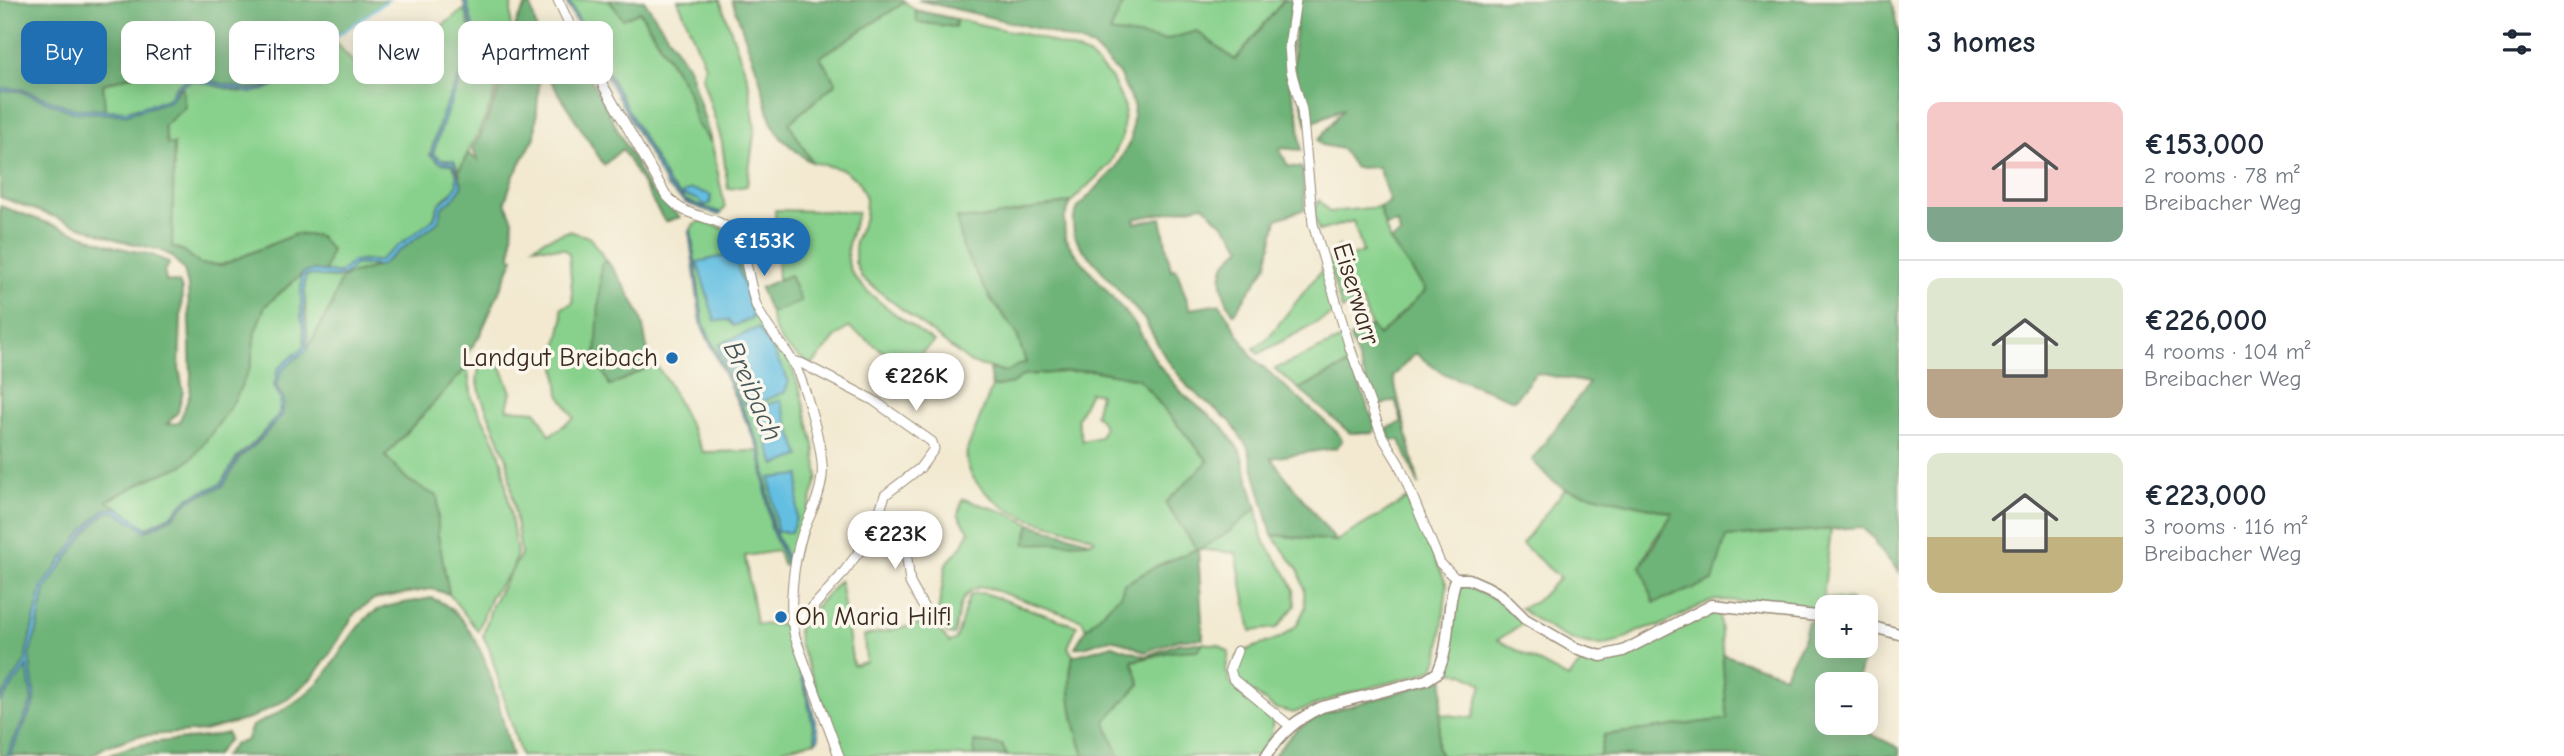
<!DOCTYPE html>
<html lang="en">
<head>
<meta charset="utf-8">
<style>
  body { margin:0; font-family:"Comic Neue",sans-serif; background:#f6f6f7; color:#1f2937; height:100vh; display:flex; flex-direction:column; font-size:26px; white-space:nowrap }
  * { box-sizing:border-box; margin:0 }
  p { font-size:23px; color:#747a83 }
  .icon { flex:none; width:38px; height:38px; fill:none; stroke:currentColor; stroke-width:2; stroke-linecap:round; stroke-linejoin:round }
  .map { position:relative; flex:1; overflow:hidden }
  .drawer { display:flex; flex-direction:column; background:#fff; width:665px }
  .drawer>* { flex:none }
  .guide { position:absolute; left:21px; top:21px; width:665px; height:63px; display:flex; gap:14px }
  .fabs { position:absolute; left:1815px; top:595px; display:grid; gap:14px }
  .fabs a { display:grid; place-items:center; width:63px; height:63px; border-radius:14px; background:#fff; box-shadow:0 4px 18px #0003; font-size:35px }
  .price { position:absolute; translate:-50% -60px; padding:0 16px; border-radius:24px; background:#fff; color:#222; font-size:23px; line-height:46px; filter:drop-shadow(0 2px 4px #0008) }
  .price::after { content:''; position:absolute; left:50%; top:42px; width:21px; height:16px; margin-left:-10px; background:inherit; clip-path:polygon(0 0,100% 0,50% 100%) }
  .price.current { background:#1f6fb2; color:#fff }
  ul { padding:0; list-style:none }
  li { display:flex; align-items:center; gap:21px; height:175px; padding:0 28px }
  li+li { border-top:2px solid #e0e1e3 }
  li span { display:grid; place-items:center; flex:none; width:196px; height:140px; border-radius:14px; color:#555 }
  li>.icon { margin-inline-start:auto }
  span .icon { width:84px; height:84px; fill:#fffc; stroke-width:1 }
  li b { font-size:30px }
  h2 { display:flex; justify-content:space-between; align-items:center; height:84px; padding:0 28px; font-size:30px }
  .pill { padding:0 24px; border-radius:14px; background:#fff; box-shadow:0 4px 18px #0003; font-size:24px; line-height:63px }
  .pill.current { background:#1f6fb2; color:#fff }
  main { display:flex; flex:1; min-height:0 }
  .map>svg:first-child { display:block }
  .green { fill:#88d18c; stroke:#627e55; stroke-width:2; fill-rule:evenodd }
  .forest { fill:#6eb378; stroke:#546e4b; stroke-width:2 }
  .water { fill:#64bfe2; stroke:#507480; stroke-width:2 }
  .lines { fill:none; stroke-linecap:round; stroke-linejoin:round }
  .stream { stroke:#64bfe2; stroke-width:2.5 }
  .minor-casing { stroke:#968a77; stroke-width:11 }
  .tertiary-casing { stroke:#968a77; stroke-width:13 }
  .minor { stroke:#fff; stroke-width:9 }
  .tertiary { stroke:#fff; stroke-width:10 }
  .poi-dot { fill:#1f6fb2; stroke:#fbf7ec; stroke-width:2.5 }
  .labels { text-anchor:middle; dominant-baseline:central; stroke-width:7; stroke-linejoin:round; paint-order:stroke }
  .street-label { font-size:26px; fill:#3b2a1e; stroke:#fbf7ec }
  .poi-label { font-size:26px; fill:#3b2a1e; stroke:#fbf7ec; text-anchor:end }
  .water-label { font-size:28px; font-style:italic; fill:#475759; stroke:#fbf7ec }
</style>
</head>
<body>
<main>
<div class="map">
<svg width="1899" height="756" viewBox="0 0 1899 756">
  <rect width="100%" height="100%" fill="#fbf7ec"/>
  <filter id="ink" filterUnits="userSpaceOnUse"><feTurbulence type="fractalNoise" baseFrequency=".0143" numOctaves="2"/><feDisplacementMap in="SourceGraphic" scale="14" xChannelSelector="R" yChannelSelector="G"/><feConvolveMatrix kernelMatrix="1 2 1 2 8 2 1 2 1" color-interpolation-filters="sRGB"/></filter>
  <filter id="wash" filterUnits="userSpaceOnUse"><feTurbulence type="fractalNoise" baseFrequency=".00686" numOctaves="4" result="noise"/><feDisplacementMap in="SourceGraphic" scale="28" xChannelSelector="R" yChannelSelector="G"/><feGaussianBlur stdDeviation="1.57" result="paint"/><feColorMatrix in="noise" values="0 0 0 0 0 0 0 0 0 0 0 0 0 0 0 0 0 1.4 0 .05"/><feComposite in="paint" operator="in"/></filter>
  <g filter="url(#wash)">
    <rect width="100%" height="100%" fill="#f2e9d0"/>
    <path class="green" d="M466,0h45c3,65 -23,114 -52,171l-5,-10 -12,-1 -9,-6 14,-43 25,-56 1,-29z
      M568,0h41l4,6 26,5 49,80 8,32 16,21 13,64 -4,5 -34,-12 -18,-16z
      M678,0h42l28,79 7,48 -8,59 -19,3 -6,-47 -20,-65 3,-12z
      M1125,0h159l-49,60 -38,-29 -32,9 -56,-8z
      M905,2l10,8 3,12 37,5 1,-8 81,18 52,18 23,24 13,28 -3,31 -13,27 -38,37 -91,17 -22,-1 32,80 26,34 10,31 -6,1 -13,8 -36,-9 -109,-85 -7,-16v-21l10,-23 1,-20 -8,-17 -14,-11 -32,-8 -23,-39 47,-40 -16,-26z
      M465,9c13,44 -4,60 -20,99 -6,15 -10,31 -15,47l11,8 11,1c15,28 -4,25 -14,42 -3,5 -2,10 -6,15 -15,15 -36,30 -54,40l-17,-1 -12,4c-7,11 -13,10 -24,8l5,-22 -12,-14 -22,-2 -74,31 -22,-1 -16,-13 -12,-4 2,-103h-7l-3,-19 20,-18 -2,-21 10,-6 49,12 22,-2 47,-21v-2l23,-28 23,27c42,0 76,-35 109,-57z
      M149,70l31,2 12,5 -16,9 -8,13 -41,12 -22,-1 -2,-26z
      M1319,200l10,12 50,-5 11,34 36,49 -47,46 -8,-10 -10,-26 -19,10 -14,-49 11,-15 5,13 19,-7 -10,-31 -34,10 -6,-17z
      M775,210l83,2c-6,18 -14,35 -9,54 7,25 63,59 85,76l-29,25 -56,-40 -12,9 -25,29c-23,-13 -37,-24 -42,-52l30,-12 -10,-26 -12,5z
      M701,221l21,7 9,8 6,12 19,68 33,45 11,29 14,55 4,32 -25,83 -4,3 -16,-35 -11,-78 -59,-127 -12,-93 2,-5zM758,328l27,64 -35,14z
      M569,231l20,6 18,24 -6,3 9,122 45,-22 13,18 35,70 57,-1 11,78 16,36 -3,1 -7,-15 -32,5 11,68 28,1 22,67 10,49 -33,8 1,7h-263l-32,-108 -6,-12 9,-31 29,-51 -14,-95 -26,-63 -4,-18 5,-22 13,-4 16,40 -4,17 29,2 14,24 24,-17 -15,-24 -4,-39 8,-36 -2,-11 12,-5 -4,-49 -4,-5 -31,-3 12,-7z
      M355,264l24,2 -29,8 -7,4 -12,29 -23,41 -4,-70c12,-8 20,1 33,0 8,-1 12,-9 18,-14z
      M1324,267l13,45 -79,42 -4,-6 12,-8z
      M303,273l-2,4v35l4,34 -27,23 -4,17 7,14 -2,14 -24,28 -18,15 -16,27 -32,13 -17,18 -26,13 -40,-27 45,-23 31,-12 12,-10 31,-41 11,-18 15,-32 4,-33 10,-26z
      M1344,338l7,25 -52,26 -24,-20z
      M467,367l5,31 24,46 6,17 15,92 -5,17 -21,26 -13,35 -29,-37 -11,-59v-38l-30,-17 -23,-24z
      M1091,370l48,9 69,82 37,57 12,-10 5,30 25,37 7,15 1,16 -18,22 -26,3 -15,-78 -39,-4 -38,16 -35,19 -3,10 -35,35 -4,-9 -97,-33c-27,0 -26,27 -31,48l-6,-1 -11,-16 9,-54 17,-19 6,-14 -11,-17 5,-15 45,14 22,11 -5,19 67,-1 3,-3c-21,-10 -46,-13 -68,-21 -26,-10 -65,-36 -60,-68l25,-63 20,-4 12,-8zM1090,392l10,2 -5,21 6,5 3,8 -4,9 -18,4 -5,-22z
      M1565,489l108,24 -21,30 -11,23 85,-29 105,-8 -8,68 28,3 1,7h-25v5l-40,-3 1,-6 -71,-3 -14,4 -45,23c-14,-2 -28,10 -41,15 -33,12 -72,-14 -97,-34l14,-5 26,-25 -38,-34z
      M1407,499l40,86 -8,71 -5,12 -12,6 -76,20 -53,19 -19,-5 -35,-26 -5,-10v-9l7,-11 41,-15 15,-12 8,-17 -1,-19 -5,-18 -27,-36 64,6z
      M840,580l13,85 13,-3 -2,-26 68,-15 17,21 6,-2c8,-14 7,-31 16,-46l13,-1 93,33 -9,21 5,9c-8,35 0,66 11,100h-77l-5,-11 -28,-3v14h-131l-44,-113 -1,-13 4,-8z
      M1464,585l31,14 28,24 -25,17 70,38 17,-20 29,3 82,-42 23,-8 9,108 -124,16 -4,21h-159l-4,-8 4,-34 32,4 9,-34 -18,-10 -19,-3 9,-69 6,-15z
      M1202,643l17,2 10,7 -3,17 4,14 42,35c2,17 -4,24 -12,38h-141l-14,-35 35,-37 -9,-23c23,-2 45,-15 68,-11z"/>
    <path class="forest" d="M0,0h388l-55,39 -23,28 -47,21 -22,1 -61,-17 -31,-2 -46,14 2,26 -31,-1 -53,-20 -21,-1z
      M609,0h35l45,68 23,76 -16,-21 -8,-32 -48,-80 -17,8z
      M732,0h169l4,2 -85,55 16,26 -47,40 23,39 -5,-2 -26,-22 -10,-17 -12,-45z
      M918,0h207l-15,32 55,8 32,-9 38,29 49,-60h8l-4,76 10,38 3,36 -22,-2 9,18 14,2 3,41 -28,10 -10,46 -33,49c-9,-13 -17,-34 -9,-50 4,-6 12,-12 17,-17l-11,-15 -28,-27 -69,14 1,4 26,-5 10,52 5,-2 14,41 30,-5 33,54 85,75 4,8 -6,7 -65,10 65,83 -64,-6 -24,-87 -18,-27 -41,-33 -24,-31 -21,-38 -63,-72 -7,-12 -1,-14 5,-14 37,-38 16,-29 3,-34 -15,-32 -26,-27 -54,-18z
      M1299,0h592l8,35v537l-24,-28 2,-3 -16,-14 -135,10 -13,44 -59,22 -13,-37 32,-53 -108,-24 -14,-9 -19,-20 57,-77 -53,-10 -22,27 -72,-27 -27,-20 -22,24 26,108 -19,-45h-9l-5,-11 16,-7 -7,-22 -19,7 -26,-69 21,-12 8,10 47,-46 -36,-49 10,-6 -2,-12 -13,3 -6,-19 11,-5 -12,-35 -23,1 -13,-19 -20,-4 -4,-5 26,-32 -37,17 -13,-55 -1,-23z
      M527,5l4,1 7,29 2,34 -5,68 -22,40 -8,25 8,18 -2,37 3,1 -35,79 -13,18 1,12 -82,89 23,24 30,17v38l11,59 -18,-5 -57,10 -19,14 -24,39 -18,25 -25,22 -39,20 -45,12 -67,5 -32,11 -14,9h-81l25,-55 -6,-46 8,-25 8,-41 41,-57 20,-20h11l29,18 27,-13 17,-18 33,-13 16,-28 17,-14 26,-29 2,-15 -8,-14 5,-15 27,-24 23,-40 8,-24 4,-5 7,-4 29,-8 59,-44 4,-15 10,-7 10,-14 -3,-15 9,-18 10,7 -5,-11c14,-28 27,-57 36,-87 8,-24 0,-35 18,-57z
      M915,10l41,9 -1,8 -38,-5z
      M560,30l14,17 75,142 31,28 -15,5 -43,-73 -18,16 -55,-87 -6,-44z
      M182,86l3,21 -21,19 3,18h7l-2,103 12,4 16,13 22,1 74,-31 23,2 12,14 -6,22 -10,-2 -12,3 -38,33 -10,26 -4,33 -15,32 -11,18 -31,41 -12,10 -31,12 -44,23 12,7 -14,1 -21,21 -42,57 -16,68v6l-26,38v-493l116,41 36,8 16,7 1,3 -5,5 2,11 13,2 3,7 -3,78 4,23 -5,21 -11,12 12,-1 11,-29 1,-18 -3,-90 -4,-16 -12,-14 -15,-7 -36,-8 -121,-44v-106h20l53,21 54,2 42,-13z
      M1071,202l-7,17 1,19 9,14 62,73 21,38 26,31 40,33 17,24 17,57 -31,26 -28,16 5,89h-23l-35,13c-9,-4 -21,-11 -32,-12 -13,-2 -25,10 -38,7l11,-18 35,-35 3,-10 35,-19 38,-16 -32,-46 43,-42 -69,-82 -48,-9 -67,5 -11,8 -21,4 -3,-18 18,3 13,-8 6,-1 -10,-31 -26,-34 -27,-49 -6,-31 23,1z
      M607,261c11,14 28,41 34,57 5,17 3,31 14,46l-45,22 -14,-29 5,-93z
      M790,275l11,27 -31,11 -10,-25z
      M1351,363l25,65 -3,5h-23l-51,-44z
      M1030,524l62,18 -67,2z
      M431,598c54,17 67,110 81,158h-288l11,-12 11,-3 6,-15c25,-11 48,-24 68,-45 18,-20 34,-59 58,-71 15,-7 37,-8 53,-12z
      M1808,621l19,3v22h38l-8,38h-30v39h29l-1,3 44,22v8h-299l4,-21 123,-16 -5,-65 62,21 19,-34z
      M1180,643h22l-3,7 -32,2 -35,9 8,23 -35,37 14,35h-35c-11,-34 -19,-65 -11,-100l40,-11 32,11z
      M27,665l5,36 -25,55h-7v-53z
      M1444,679l-7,69 4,8h-168l22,-25 24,-16z
      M227,733l2,6 -14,17h-108c37,-19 80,-13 120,-23z
      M974,742l28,3 5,11h-33z"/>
    <path class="water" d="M463,0h3l7,26 -1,29 -25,56 -14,43 9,6 12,1 8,25 -10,14 -10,7 -4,15 -59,44 -24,-2c-3,3 -5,7 -8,9 -11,10 -29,-1 -42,3l-1,36 4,36 -27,23 -5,15 8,14 -2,15 -26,29 -17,14 -16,28 -33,13 -17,18 -27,14 -29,-19h-11l-20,20 -41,57 -8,41 -8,25 6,46 -25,55h-3l25,-55 -5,-35 -27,37v-4l26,-38v-6l16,-68 42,-57 21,-21 14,-1 28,20 25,-13 17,-18 32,-13 16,-27 18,-15 24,-28 2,-14 -7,-14 4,-17 27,-23 -4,-33v-36l2,-4 12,-3 24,4 14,-13h25l56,-42 5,-15 10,-8 8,-11 -1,-14 -4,-7 -11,-1 -11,-8 14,-45 26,-56 1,-27z
      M565,0h3l101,185 18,16 34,12 -3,2 -32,-12 -19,-16z
      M310,67l1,2 -47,21 -14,3 -58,-13 -14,8 -8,13 -43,13 -54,-2 -53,-21h-20v-3l21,1 53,20 53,2 41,-12 8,-13 16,-9 58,13 13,-2z
      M691,189l18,5 2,3 -1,7 -6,1 -7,-6 -14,-4v-2z
      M691,230l12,93 59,127 11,78 16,35 -2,2 -16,-36 -11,-78 -59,-127 -12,-93z
      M729,255l6,2 18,61 -19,8 -5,-6 -14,1 -18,-59z
      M758,328l13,19 18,34 -4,11 -35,14 -5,-2 -25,-53v-7z
      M780,400l20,56 -25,9 -20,-56z
      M800,475l-4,44 -5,13h-14l-7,-54z
      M784,625h4l20,66 11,47 -3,3 -10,-49z"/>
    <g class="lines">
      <path class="stream" d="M308,69l25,-30 55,-39"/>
    </g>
  </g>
  <g filter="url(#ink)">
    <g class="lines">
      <defs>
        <path id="minor" d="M558,0l18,38 90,157c5,5 10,11 16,14 15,9 36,9 48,21 18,19 18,52 26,75 9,23 27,38 38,59 11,21 31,89 28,113 -2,20 -12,37 -19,55 -10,29 -15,76 -8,105l44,119
          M1296,0l-7,46 2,25 11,39 11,114 37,124 32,88 17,28 41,99 16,16
          M793,361l8,2 72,37 59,42 2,7 -14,19 -35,27 -4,12 2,13 23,30 4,33 14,25
          M791,622l10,-2 39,-43 43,-57
          M1237,651l-7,18 3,10 57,47"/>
        <path id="tertiary" d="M1866,625l33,9
          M1266,756c14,-23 32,-38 56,-49l104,-27 11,-7c15,-27 8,-64 19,-94h13l18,8 14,8 24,24 50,29 26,8 22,-5 89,-46 115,12"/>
      </defs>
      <use href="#minor" class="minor-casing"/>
      <use href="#tertiary" class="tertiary-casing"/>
      <use href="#minor" class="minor"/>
      <use href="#tertiary" class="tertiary"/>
    </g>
  </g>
  <g class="poi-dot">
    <circle cx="672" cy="358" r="7"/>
    <circle cx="781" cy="617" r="7"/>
  </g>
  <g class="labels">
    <g class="street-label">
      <text transform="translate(1356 294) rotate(73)">Eiserwarr</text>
    </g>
    <g class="poi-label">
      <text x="658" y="358">Landgut Breibach</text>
      <text x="795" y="617" text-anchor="start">Oh Maria Hilf!</text>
    </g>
    <g class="water-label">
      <text transform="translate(753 391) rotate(66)">Breibach</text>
    </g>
  </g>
</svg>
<div class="fabs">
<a>+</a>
<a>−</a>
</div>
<b class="price current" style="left:764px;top:278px">€153K</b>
<b class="price" style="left:916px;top:413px">€226K</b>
<b class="price" style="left:895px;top:571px">€223K</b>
<div class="guide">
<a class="pill current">Buy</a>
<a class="pill">Rent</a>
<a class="pill">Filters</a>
<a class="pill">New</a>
<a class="pill">Apartment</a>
</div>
</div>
<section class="drawer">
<h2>3 homes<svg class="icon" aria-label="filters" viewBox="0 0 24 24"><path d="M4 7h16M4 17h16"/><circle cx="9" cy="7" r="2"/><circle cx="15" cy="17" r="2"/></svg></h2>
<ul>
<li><span style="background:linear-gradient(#f6c9c9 75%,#7fa58c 0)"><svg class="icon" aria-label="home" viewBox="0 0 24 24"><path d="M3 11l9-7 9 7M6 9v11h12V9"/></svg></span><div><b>€153,000</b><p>2 rooms · 78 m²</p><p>Breibacher Weg</p></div></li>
<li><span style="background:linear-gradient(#dfe7d0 65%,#b9a48a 0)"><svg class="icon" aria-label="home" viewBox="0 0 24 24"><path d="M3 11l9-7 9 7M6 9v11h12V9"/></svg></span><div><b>€226,000</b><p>4 rooms · 104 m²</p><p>Breibacher Weg</p></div></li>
<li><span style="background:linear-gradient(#dfe7d0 60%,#c2b280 0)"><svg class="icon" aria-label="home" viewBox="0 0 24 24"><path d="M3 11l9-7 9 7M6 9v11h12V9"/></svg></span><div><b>€223,000</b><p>3 rooms · 116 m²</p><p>Breibacher Weg</p></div></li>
</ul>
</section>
</main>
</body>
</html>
